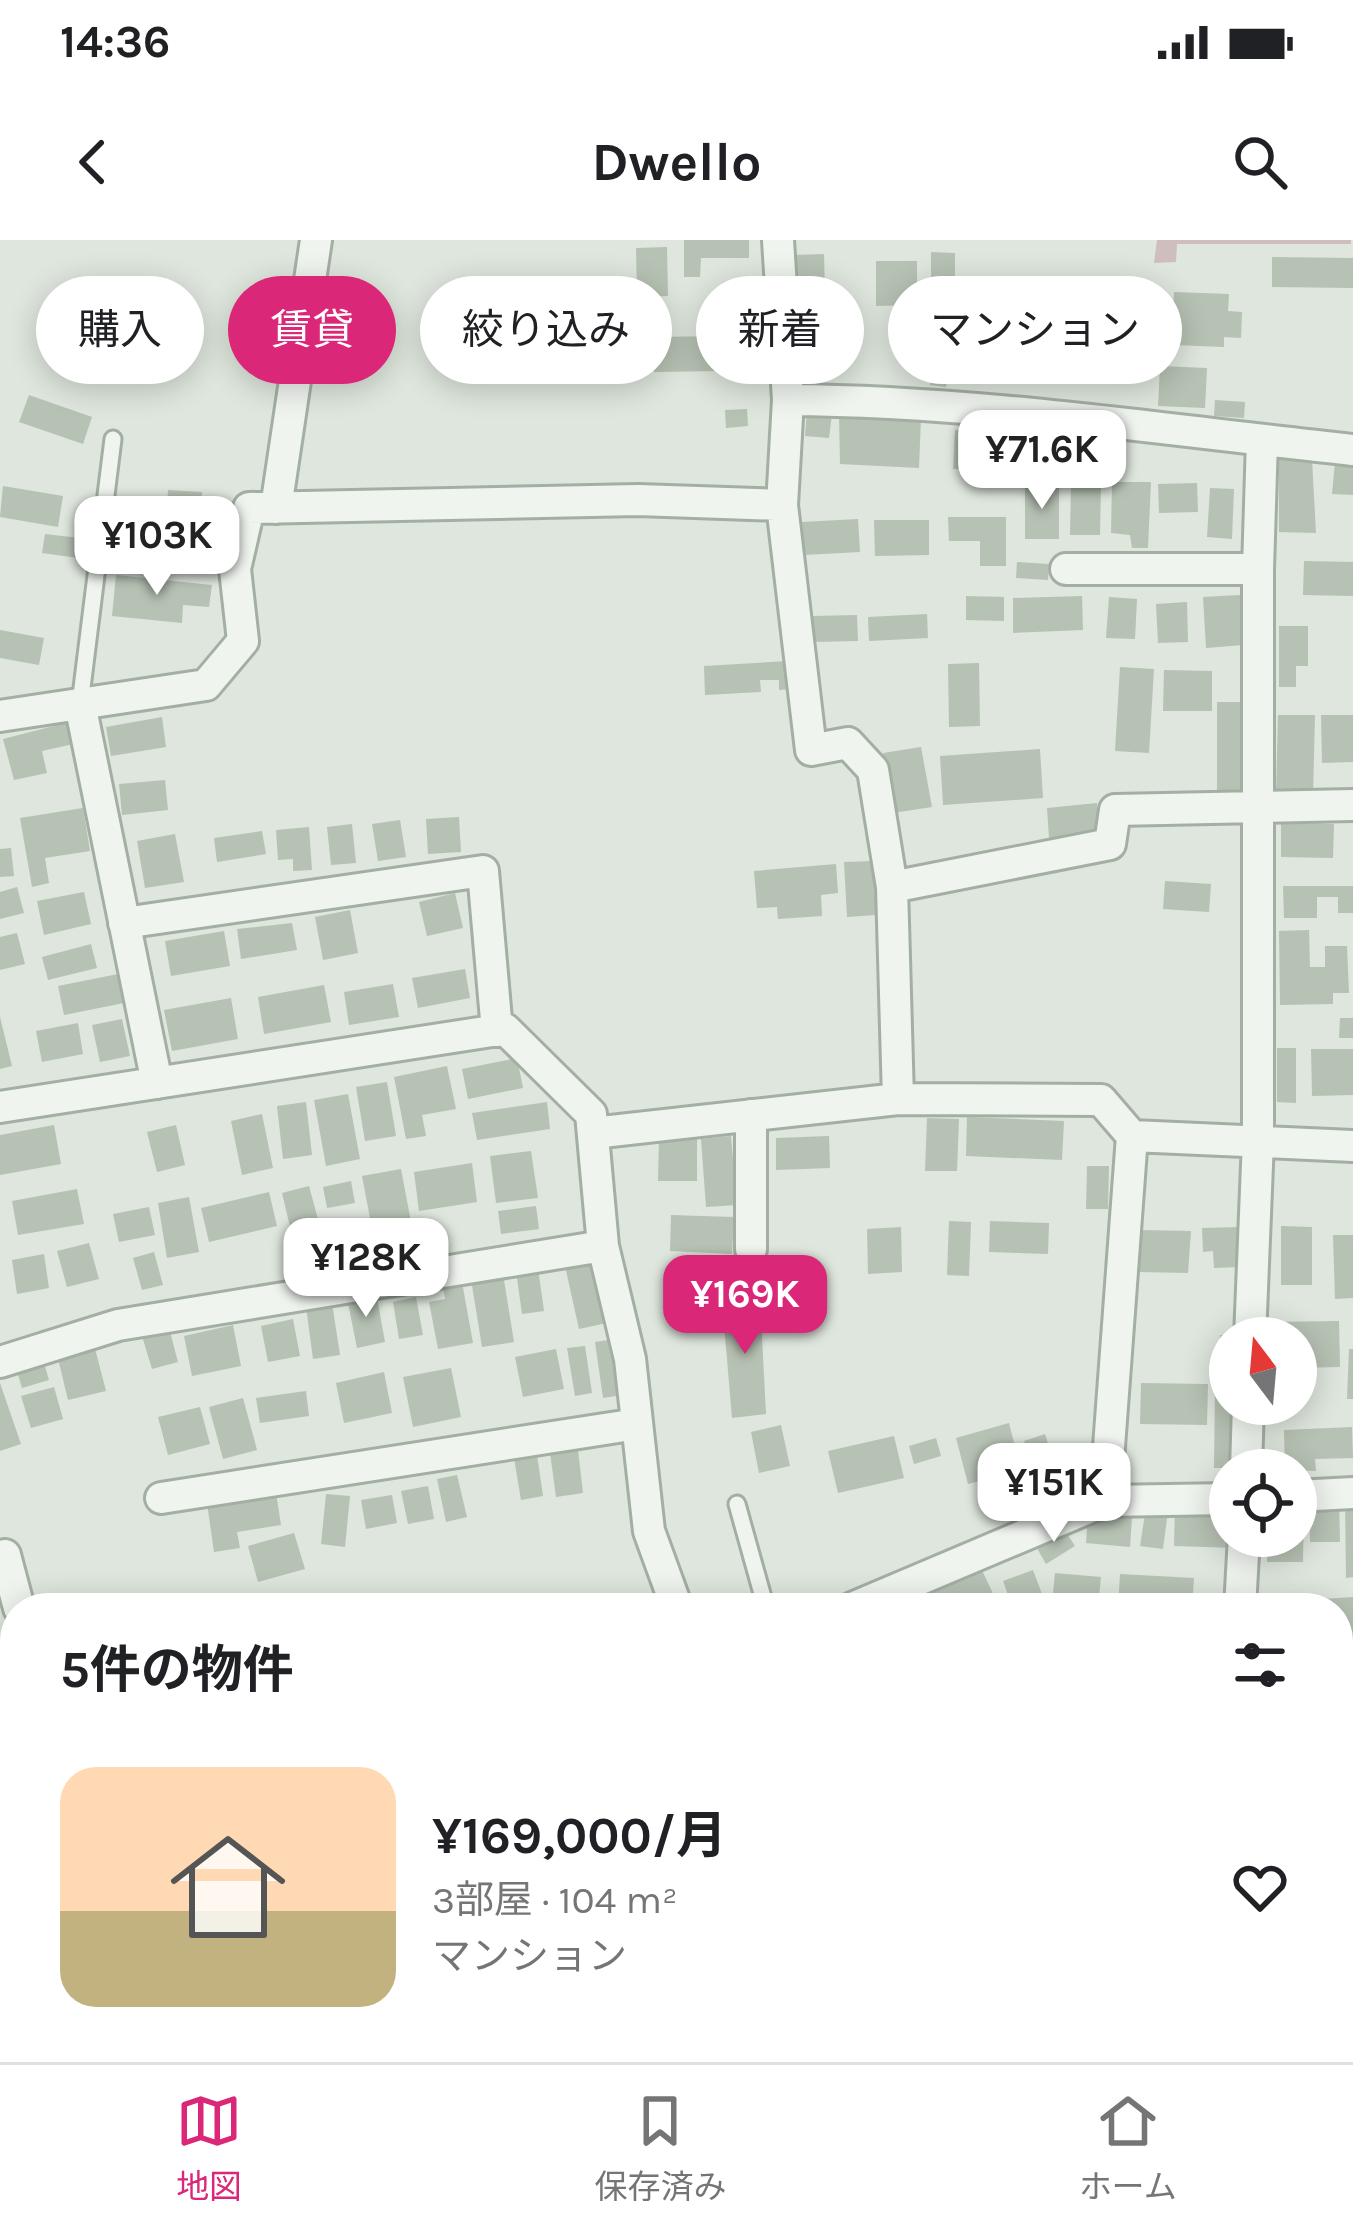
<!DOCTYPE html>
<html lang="ja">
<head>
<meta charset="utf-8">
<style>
  body { margin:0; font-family:Karla,"Noto Sans JP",sans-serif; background:#f2f2f2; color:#202124; height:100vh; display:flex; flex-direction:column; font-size:45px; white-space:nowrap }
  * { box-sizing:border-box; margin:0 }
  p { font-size:39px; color:#757577 }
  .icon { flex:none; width:66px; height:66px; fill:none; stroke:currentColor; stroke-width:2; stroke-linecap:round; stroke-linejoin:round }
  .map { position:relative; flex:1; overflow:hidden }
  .panel { position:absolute; left:0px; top:1353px; width:1353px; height:471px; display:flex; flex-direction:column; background:#fff; border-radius:48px 48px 0 0; box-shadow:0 6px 30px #0003 }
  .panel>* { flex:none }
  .banner { position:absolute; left:36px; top:36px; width:1281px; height:108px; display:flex; gap:24px }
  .needle { width:78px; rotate:344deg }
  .tools { position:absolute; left:1209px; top:1077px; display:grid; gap:24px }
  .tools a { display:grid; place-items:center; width:108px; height:108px; border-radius:50%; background:#fff; box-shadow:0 6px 30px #0003; font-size:60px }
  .price { position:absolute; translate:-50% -102px; padding:0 27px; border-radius:24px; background:#fff; color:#222; font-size:39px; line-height:78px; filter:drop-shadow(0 3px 6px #0008) }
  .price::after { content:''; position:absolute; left:50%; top:72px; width:36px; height:27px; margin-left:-18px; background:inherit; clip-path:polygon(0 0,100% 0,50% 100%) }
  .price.current { background:#db2777; color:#fff }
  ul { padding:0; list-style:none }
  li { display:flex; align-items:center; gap:36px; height:300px; padding:0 60px }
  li+li { border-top:3px solid #e0e0e0 }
  li span { display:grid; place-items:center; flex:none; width:336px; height:240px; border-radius:36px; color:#555 }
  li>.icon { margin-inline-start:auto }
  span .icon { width:144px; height:144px; fill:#fffc; stroke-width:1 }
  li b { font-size:51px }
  h2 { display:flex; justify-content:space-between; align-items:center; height:144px; padding:0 60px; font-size:51px }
  .chip { padding:0 42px; border-radius:54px; background:#fff; box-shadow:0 6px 30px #0003; font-size:42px; line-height:108px }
  .chip.current { background:#db2777; color:#fff }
  .status { display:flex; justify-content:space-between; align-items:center; height:84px; padding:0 60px; background:#fff; direction:ltr }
  .status svg { height:33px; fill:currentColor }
  header { display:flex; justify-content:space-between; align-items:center; height:156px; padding:0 60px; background:#fff; font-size:54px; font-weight:700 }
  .tab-bar { display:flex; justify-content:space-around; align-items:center; height:168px; border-top:3px solid #e0e0e0; background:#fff; font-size:33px; color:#757577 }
  .tab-bar a { display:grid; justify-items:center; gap:6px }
  .tab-bar .current { color:#db2777 }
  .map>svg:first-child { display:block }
  .green { fill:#cfbebe }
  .water { fill:#a3c499 }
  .building { fill:#b6c2b4 }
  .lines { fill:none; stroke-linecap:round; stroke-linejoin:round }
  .service-casing { stroke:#a4afa3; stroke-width:21 }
  .minor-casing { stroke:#a4afa3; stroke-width:36 }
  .path { stroke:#adb5ab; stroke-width:6; stroke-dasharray:9 9; stroke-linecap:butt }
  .service { stroke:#f0f4ef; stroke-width:15 }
  .minor { stroke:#f0f4ef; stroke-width:30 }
  .secondary { stroke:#fff; stroke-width:42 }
</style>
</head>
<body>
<div class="status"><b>14:36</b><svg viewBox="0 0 49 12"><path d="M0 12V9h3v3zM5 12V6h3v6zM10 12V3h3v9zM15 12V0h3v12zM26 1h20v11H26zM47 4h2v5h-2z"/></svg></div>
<header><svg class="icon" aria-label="back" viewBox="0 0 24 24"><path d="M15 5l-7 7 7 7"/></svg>Dwello<svg class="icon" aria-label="search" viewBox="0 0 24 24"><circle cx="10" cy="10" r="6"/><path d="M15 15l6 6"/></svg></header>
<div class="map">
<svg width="1353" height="1822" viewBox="0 0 1353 1822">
  <rect width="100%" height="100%" fill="#dee6dd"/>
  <path class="green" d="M1157,0h194v4h-174l-1,18 -22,1z"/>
  <path class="water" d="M1338,1602l15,5v101l-15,-15z
    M15,1742v67h152l-40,13h-127v-75z"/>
  <path class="building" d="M684,0h65v18h-48l-1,19h-16z
    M667,7l1,49 -31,1 -1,-49z
    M931,12l24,1v73h-24z
    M824,14l1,41 -31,1 -2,-41z
    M1272,17l81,1v30l-81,-1z
    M876,21h41v44l-41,1z
    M765,43l2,47 -21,1 -3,-46z
    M1174,52l55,2 -1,17 14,1 -1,26 -17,-1v10l-52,-2z
    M1033,67l79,7 -5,49 -79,-8z
    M722,96v35l-68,1v-35z
    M935,104l17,3 -6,40 -16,-2z
    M1160,126l47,2 -2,40 -47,-2z
    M29,155l63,22 -9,27 -64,-22z
    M1215,160l30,2 -1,16 -30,-2z
    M747,169l1,17 -22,2 -1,-18z
    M807,171l25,3 -3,24 -24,-2z
    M839,175l82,3 -2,50 -79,-4z
    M955,190l48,2 -1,39 -49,-2z
    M1279,216l33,3 4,74 -37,-1z
    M1335,222l18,2v31l-21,-1z
    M1112,242h39l-3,66h-16l-2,-13 -19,-2z
    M1197,243l1,29 -39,1 -1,-29z
    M1071,244l30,1 -1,50h-30z
    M3,246l60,10 -5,31 -58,-10z
    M1025,246h34v53h-34z
    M1210,248l24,1 -2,50 -25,-2z
    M168,250l34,2 -1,19 -34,-2z
    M137,276l73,12 -5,31 -73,-12z
    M948,277h58v49h-26v-25h-31z
    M858,279l2,33 -56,3 -2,-33z
    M874,280h55v35l-54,1z
    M45,294l43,5 -3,20 -43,-6z
    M1304,321l49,1v34l-50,-1z
    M1017,322l32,2 -1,16 -32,-2z
    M116,335l96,10 -3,22 -26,-2 -1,18 -70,-7z
    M1240,355l3,50 -37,3 -3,-51z
    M966,356l38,1v24l-38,-1z
    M1082,356l1,34 -70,3v-35z
    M1109,357l28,2 -2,40 -29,-1z
    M1187,362l1,40 -30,1 -2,-39z
    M927,374l1,24 -59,3 -1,-24z
    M857,375l1,26 -45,1v-26z
    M1279,386h29v40h-12v21h-17z
    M0,390l44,8 -5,27 -39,-7z
    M789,421l2,28 -12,1v-10h-19l1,12 -56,3 -1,-29z
    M979,423l1,63 -31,1 -1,-63z
    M1120,427l34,2 -5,84 -34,-2z
    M1164,430l48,1v40h-49z
    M1217,462h33v89h-33z
    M1278,475h37l-2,82 -37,-2z
    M1321,475h32v47l-31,1z
    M162,477l4,30 -55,9 -5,-29z
    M73,481l5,22 -36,8 5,22 -33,7 -11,-41z
    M921,507l11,60 -39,6 -10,-60z
    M1040,509l3,49 -100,7 -3,-49z
    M165,540l3,30 -46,5 -3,-31z
    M1097,563l2,30 -50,5 -2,-30z
    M83,568l7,43 -45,7 4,25 -17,4 -12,-69z
    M459,577l2,35 -33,2 -2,-35z
    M400,580l6,37 -28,4 -6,-37z
    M1281,583l53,1 -1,34 -52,-1z
    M352,584l4,39 -25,2 -4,-38z
    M309,587l3,43 -19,1v-12l-15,1 -2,-30z
    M262,591l4,23 -49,8 -3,-24z
    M175,594l9,48 -39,6 -8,-47z
    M11,608l3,28 -14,1v-28z
    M873,621l3,54 -29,2 -3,-55z
    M836,624l2,29 -17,2 1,21 -44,3 -1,-12 -20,1 -3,-37z
    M1165,641l46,3 -2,28 -46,-3z
    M1283,646h70v27h-15v-16h-21v21h-33z
    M17,647l7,26 -24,6v-27z
    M84,652l7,32 -47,11 -7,-34z
    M455,653l8,35 -36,8 -8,-34z
    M350,670l8,43 -35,7 -8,-43z
    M292,683l5,27 -56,9 -4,-30z
    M1309,690l1,37h15v-21h22l2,47h-16v11l-53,1 -1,-74z
    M224,691l6,35 -59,10 -6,-35z
    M17,693l8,31 -25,6v-33z
    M91,704l6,24 -49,12 -6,-23z
    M465,729l5,29 -52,10 -6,-30z
    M118,734l6,29 -60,12 -6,-29z
    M393,744l6,33 -50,8 -5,-33z
    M324,745l7,37 -67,12 -6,-37z
    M231,758l7,41 -66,12 -8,-41z
    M0,777l12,49 -12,3z
    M1340,778h13v20h-14z
    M122,779l8,37 -30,6 -8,-37z
    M78,783l5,31 -41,8 -6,-31z
    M1277,808h19v55l-19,-1z
    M1311,809h42v46l-41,1z
    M517,818l6,30 -55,11 -6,-30z
    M447,826l9,43 -34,6 4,21 -20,3 -12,-62z
    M387,842l9,54 -31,5 -9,-54z
    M348,854l12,65 -34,7 -12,-66z
    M306,862l6,53 -29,4 -6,-53z
    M547,862l3,27 -73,11 -5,-27z
    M262,874l11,54 -31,7 -11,-54z
    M967,877l97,4 -2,39 -96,-4z
    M927,878l32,1 -2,52h-32z
    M54,885l7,39 -61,11v-40z
    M176,885l9,40 -28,7 -10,-40z
    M731,896l6,69 -31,2 -5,-68z
    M829,896l1,32 -54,2v-32z
    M659,899h38v42h-39z
    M531,911l7,47 -42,5 -6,-47z
    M472,923l5,39 -58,9 -5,-39z
    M1087,926h22l-1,43h-22z
    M401,929l11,58 -39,7 -11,-58z
    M351,941l4,22 -28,5 -4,-21z
    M309,946l16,59 -29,7 -14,-59z
    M77,949l7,35 -66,11 -6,-34z
    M269,952l8,34 -68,16 -8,-34z
    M189,957l10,55 -32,6 -9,-55z
    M536,966l3,23 -38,5 -3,-23z
    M149,967l6,28 -36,7 -6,-28z
    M671,975l63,2 -2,37 -62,-3z
    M949,981l22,1 -2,54 -22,-1z
    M990,981l59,2 -1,31 -59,-2z
    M1281,986l31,1v58h-31z
    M901,987l1,45 -34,2 -1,-45z
    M1238,987l1,40 -25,1 -1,-17 -10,1 -1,-24z
    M1141,990l50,1 -3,42 -49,-1z
    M1333,995h20v63l-18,1z
    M89,1003l10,36 -32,8 -10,-36z
    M154,1012l9,33 -21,5 -9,-32z
    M44,1014l5,34 -32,6 -5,-34z
    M599,1019l13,63 -33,7 -14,-63z
    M502,1028l12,74 -32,5 -12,-74z
    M538,1028l6,43 -22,3 -6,-43z
    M460,1031l13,72 -35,6 -9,-47 16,-3 -4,-24z
    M376,1052l9,50 -28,6 -10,-50z
    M416,1057l7,38 -24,4 -6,-37z
    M760,1058l6,116 -34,4 -10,-117z
    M332,1063l8,52 -27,4 -7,-52z
    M293,1079l7,37 -32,6 -7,-36z
    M1339,1081l1,46 -44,1v-30h-27v-16z
    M233,1085l8,41 -49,10 -8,-40z
    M169,1088l9,34 -26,7 -10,-33z
    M1220,1095h10v39h-8z
    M92,1097l14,54 -38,9 -13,-54z
    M615,1099l8,56 -20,3 -8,-56z
    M585,1106l7,47 -17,3 -8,-48z
    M556,1109l8,40 -41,8 -8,-40z
    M1349,1109h4v50h-6z
    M41,1113l8,27 -27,8 -8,-27z
    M451,1128l10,49 -48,10 -10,-50z
    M384,1132l8,41 -48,10 -8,-40z
    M1215,1142h15v22h13l-1,64h-28z
    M0,1143l21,61 -21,7z
    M1141,1143l67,1 -1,41 -67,-1z
    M54,1147l9,32 -32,9 -10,-32z
    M306,1151l3,25 -49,7 -4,-25z
    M243,1158l14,52 -34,9 -14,-52z
    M200,1167l10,37 -42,11 -10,-38z
    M1009,1183l12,47 -53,14 -12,-46z
    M781,1185l9,41 -31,7 -8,-41z
    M1352,1187l1,31 -38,1 1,12 -31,-1 -1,-40z
    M1045,1194l13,40 -20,7 -14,-40z
    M894,1196l10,42 -66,15 -10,-42z
    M936,1198l5,18 -27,8 -5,-18z
    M577,1201l6,52 -27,4 -7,-52z
    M536,1208l7,48 -22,4 -8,-48z
    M457,1235l10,42 -21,5 -9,-43z
    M428,1246l6,33 -26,5 -7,-33z
    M276,1253l5,32 -44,7 3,16 -26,4 -7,-49z
    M326,1254l24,2 -5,51 -24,-3z
    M392,1255l5,28 -31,6 -5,-29z
    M1309,1259h30l1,43h-30z
    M1345,1260h8v77l-7,1z
    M1296,1265h8l-1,57h-36v-26h29z
    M1175,1267l55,2v27l7,12 -63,-2z
    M1146,1268l22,3 -5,38 -23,-3z
    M1088,1274l44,3 -2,30 -44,-4z
    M1062,1286l13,20 -29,18 -12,-21z
    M294,1293l11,36 -47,13 -10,-36z
    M981,1328l14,30 -21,10h-43l-7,-14z
    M1033,1330l9,24 -30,12 -9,-25z
    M1055,1333l46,4 -3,30 -46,-4z
    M1120,1334l74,4 -2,30h-74z
    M1353,1357v42l-15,1v-32h-15v-9z
    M15,1600v37l-15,5v-37z"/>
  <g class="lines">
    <defs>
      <path id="service" d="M80,464l33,-265
        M737,1264l29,104"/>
      <path id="minor" d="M778,0l10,160 -6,105 29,245 37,-7 25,27 19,117 6,212 203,1 31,36 221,10
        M788,160c189,1 377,30 565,50
        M276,268l40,-268
        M1066,329h192
        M80,464l77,379
        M0,476l206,-31 37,-44 -8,-72 14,-61 389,-8 144,5
        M892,647l218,-43 5,-34 238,-5
        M124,683l359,-52 14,160
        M0,867l505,-78 86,85 12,132
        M751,875v134
        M593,893l305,-34
        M1250,1098l8,-198v-571l4,-129
        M0,1122l118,-37 485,-79 27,113 19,172 28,77
        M1246,1230l2,-66
        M1296,1256l57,-3
        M161,1258l476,-74
        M1105,1261l27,-365
        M0,1317l5,-2 14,53
        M852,1368l253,-107 125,-2
        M1240,1368l4,-72
        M0,1494l15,-1"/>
    </defs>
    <use href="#service" class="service-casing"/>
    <use href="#minor" class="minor-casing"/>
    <path class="path" d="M230,1822l32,-13"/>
    <use href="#service" class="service"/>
    <use href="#minor" class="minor"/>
    <path class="secondary" d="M1338,1579l15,5
      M0,1725l15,-6"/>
  </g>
</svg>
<div class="tools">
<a><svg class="needle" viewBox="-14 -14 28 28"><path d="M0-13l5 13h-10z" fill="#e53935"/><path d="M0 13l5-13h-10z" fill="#757577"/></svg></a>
<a><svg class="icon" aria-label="locate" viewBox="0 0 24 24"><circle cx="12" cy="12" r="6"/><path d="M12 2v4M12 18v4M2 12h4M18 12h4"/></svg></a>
</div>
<b class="price" style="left:1042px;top:272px">¥71.6K</b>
<b class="price" style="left:157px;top:358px">¥103K</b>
<b class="price" style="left:366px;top:1080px">¥128K</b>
<b class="price current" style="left:745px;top:1117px">¥169K</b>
<b class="price" style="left:1054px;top:1305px">¥151K</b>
<div class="banner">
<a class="chip">購入</a>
<a class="chip current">賃貸</a>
<a class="chip">絞り込み</a>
<a class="chip">新着</a>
<a class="chip">マンション</a>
</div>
<section class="panel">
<h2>5件の物件<svg class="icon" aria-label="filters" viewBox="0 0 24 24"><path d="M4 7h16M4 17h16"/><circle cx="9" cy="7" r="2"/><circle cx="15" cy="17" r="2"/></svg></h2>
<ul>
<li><span style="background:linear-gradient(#ffd9b3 60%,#c2b280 0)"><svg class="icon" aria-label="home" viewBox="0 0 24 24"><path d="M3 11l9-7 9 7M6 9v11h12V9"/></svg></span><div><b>¥169,000/月</b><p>3部屋 · 104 m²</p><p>マンション</p></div><svg class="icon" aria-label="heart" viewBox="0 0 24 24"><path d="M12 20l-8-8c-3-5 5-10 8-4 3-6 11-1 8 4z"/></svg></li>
</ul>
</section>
</div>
<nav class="tab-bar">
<a class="current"><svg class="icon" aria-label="map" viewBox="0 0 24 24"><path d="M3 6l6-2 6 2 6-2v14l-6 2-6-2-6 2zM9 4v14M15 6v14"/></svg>地図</a>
<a><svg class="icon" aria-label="saved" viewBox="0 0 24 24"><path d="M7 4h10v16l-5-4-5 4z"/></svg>保存済み</a>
<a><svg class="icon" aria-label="home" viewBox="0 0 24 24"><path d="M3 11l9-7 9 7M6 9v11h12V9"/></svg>ホーム</a>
</nav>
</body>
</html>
